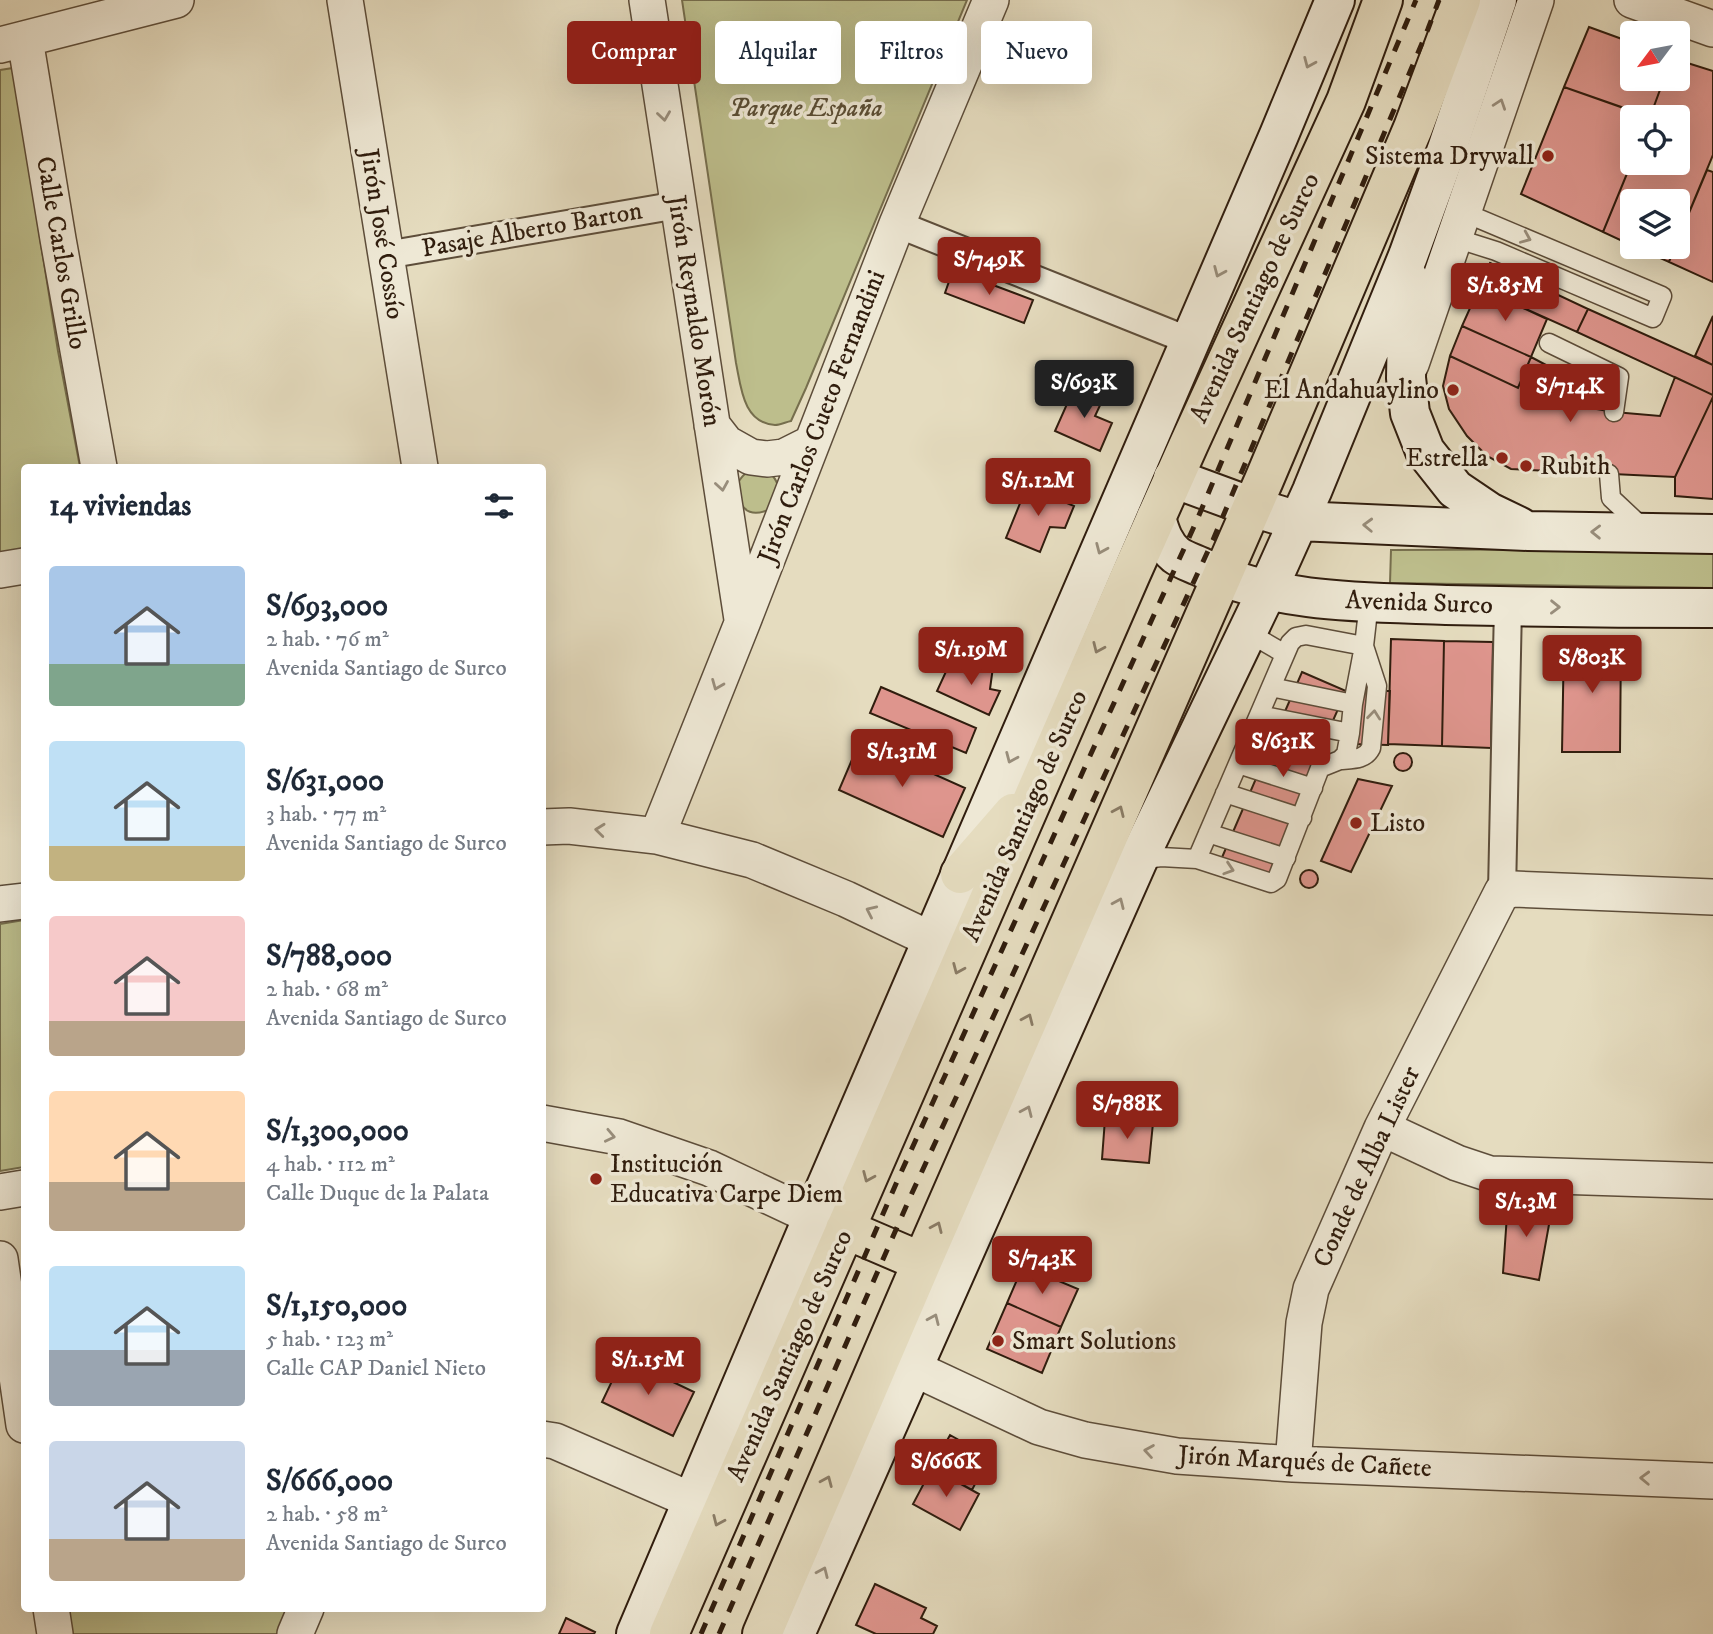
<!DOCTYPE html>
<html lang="es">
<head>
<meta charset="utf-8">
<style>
  body { margin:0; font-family:"IM FELL DW Pica",serif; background:#f6f6f7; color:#1f2937; height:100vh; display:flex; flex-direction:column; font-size:26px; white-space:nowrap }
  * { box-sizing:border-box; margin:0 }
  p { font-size:23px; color:#747a83 }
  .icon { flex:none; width:38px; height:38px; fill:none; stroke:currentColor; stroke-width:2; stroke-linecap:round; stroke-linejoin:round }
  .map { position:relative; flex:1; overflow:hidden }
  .panel { position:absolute; left:21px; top:464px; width:525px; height:1148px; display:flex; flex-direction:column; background:#fff; border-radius:7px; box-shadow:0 7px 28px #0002 }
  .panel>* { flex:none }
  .banner { position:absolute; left:567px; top:21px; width:665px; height:63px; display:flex; gap:14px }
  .needle { width:46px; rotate:238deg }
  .controls { position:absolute; left:1620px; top:21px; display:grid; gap:14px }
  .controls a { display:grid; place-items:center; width:70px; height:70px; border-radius:7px; background:#fff; box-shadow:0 7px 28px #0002; font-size:35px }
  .price { position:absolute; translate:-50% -60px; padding:0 16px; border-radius:7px; background:#8f2418; color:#fff; font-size:23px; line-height:46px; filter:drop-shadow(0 2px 4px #0008) }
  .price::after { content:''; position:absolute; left:50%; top:42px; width:21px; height:16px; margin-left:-10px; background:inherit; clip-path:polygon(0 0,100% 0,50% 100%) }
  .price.active { background:#222; color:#fff }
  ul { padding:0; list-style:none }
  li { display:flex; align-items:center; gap:21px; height:175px; padding:0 28px }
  li span { display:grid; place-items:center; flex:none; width:196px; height:140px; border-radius:7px; color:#555 }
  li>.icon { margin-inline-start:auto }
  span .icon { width:84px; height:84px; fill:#fffc; stroke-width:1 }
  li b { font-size:30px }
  h2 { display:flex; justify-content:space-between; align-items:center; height:84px; padding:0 28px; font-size:30px }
  .pill { padding:0 24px; border-radius:7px; background:#fff; box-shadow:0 7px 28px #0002; font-size:24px; line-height:63px }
  .pill.active { background:#8f2418; color:#fff }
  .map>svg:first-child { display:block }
  .green { fill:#bdbe8c; stroke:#766e4d; stroke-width:2 }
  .building { fill:#de958d; stroke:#301d0e; stroke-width:2 }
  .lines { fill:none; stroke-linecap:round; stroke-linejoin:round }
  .service-casing { stroke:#5d4d3a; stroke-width:21 }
  .pedestrian-casing { stroke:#5d4d3a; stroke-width:30 }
  .minor-casing { stroke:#5d4d3a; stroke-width:38 }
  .secondary-casing { stroke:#301d0e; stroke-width:42 }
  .primary-casing { stroke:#301d0e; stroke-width:42 }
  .service { stroke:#eee8d5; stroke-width:18 }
  .pedestrian { stroke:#eee8d5; stroke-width:26 }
  .minor { stroke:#eee8d5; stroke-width:35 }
  .secondary { stroke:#eee8d5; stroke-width:38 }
  .primary { stroke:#e5dcbf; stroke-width:38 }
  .rail { stroke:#301d0e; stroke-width:5; stroke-dasharray:12 12; stroke-linecap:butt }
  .oneway { stroke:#988d7b }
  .oneway2 { stroke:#8a7c66 }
  .poi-dot { fill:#8f2418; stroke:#eee8d5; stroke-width:2.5 }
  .labels { text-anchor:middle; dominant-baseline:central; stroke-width:7; stroke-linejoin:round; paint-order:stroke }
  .park-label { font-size:26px; font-style:italic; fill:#5a4d34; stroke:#eee8d5 }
  .poi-label { font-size:26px; fill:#301d0e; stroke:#eee8d5; text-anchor:start }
  .street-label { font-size:26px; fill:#301d0e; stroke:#eee8d5 }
</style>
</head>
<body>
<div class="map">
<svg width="1713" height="1634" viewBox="0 0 1713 1634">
  <rect width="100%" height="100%" fill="#e5dcbf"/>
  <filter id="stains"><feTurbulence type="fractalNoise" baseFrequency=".00286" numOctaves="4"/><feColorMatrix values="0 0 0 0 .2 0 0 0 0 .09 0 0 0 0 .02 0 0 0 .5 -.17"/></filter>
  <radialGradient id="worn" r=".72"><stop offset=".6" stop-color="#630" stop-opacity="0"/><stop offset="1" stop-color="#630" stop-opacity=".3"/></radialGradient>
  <path class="green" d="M682,0h285l-161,388 -15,33c-5,1 -11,4 -16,4 -32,-2 -34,-38 -39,-62z
    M13,68l45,283 22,116h-56v83l-24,5v-485z
    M746,473l26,2c11,13 5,19 0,33 -17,9 -31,6 -34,-15 -1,-9 0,-13 8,-20z
    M1713,549v39l-323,-5 1,-33z
    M24,920v247l-24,4v-247z
    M67,1608h223l-12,26h-206z"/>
  <path class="building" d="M1589,27l44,16v36h31l-14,38 -86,-30z
    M1678,60l35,11v84l-35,84v-38h-45v45l-30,-14 30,-73v4h45v-46h-28l14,-38h14z
    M1564,87l85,30h-16v42l-30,73 -82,-38z
    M1707,170l6,2v110l-44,-20 6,-15h3v-8z
    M1635,247h40l-6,15z
    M1490,263l98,46 -11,23 -98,-44z
    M953,270l80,30 -9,23 -79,-30z
    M1479,288l68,31 -16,38 -69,-31z
    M1588,309l125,56v30l-136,-63z
    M1713,316v49l-18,-9z
    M1462,326l69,31 -13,31 -68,-32z
    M1450,356l68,32 13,-31 66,35 -1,17 18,3 46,4 15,-39 38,18v2l-38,80 -164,-8 -24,-13 -20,-20 -18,-27 -6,-23z
    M1075,386l28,13 -8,17 17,7 -12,28 -45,-20z
    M1713,397v102l-38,-3v-19z
    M1027,486l47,20 -9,22 -15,-1 -10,25 -34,-14z
    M1564,638l57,1 -1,113h-58z
    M1391,639l53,2 -2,105 -54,-2z
    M1444,641l49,1 -2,106 -49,-2z
    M973,664l20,3 -3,22 10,2 -11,24 -52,-24 12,-26 23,11z
    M1302,672l44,19 -33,75 -44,118 -49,-22z
    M881,687l95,41 -10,25 -96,-40z
    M1350,691h40l-2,54 -39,-1z
    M860,741l105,47 -22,49 -104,-47z
    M1394 762a9 9 0 1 1 18 0a9 9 0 1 1-18 0Z
    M1358,779l34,7 -41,86 -30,-11z
    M1300 879a9 9 0 1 1 18 0a9 9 0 1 1-18 0Z
    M1105,1119l48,4 -4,40 -47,-4z
    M1508,1200l44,8 -13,72 -36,-7z
    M1023,1266l55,23 -17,38 -54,-24z
    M1007,1303l54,24 -19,46 -55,-24z
    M623,1358l71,34 -21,44 -71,-34z
    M950,1435l39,22 -17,33 -40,-22z
    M932,1468l47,26 -19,36 -47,-26z
    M875,1584l51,24 -5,10 16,8 -4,8h-57l-20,-9z
    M566,1618l29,14 -1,2h-35z"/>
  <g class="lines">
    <defs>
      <path id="service" d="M1455,238l41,13 157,67 9,-22 -199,-84
        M1549,343l70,34 -5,35
        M1609,474l2,24 32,30
        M1247,632l38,22
        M1271,687l82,17
        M1259,715l91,18
        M1238,764l75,24
        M1225,793l77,25
        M1208,833l78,25
        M1197,859l93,-216 6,-6 10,-2 58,11 13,40 -6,62c-6,12 -18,11 -31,12
        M1138,860l23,-3 36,2 74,24 6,-4 43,-111 20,-8 6,-6 4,-21 3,-29 11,-58 5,-44"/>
      <path id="pedestrian" d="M897,224l293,117
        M386,255l292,-50
        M1502,892l6,-286"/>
      <path id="minor" d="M345,0l75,467
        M647,0l95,619
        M1632,0l81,29
        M25,39l33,200 41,228
        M0,45l176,-45
        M1411,364l125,-364
        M712,425l14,18 25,14 16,2 17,-2 28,-14
        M0,570l24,-4
        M542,827l27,-1 88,10 95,24 94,39 86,41
        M657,836l86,-215 154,-397 94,-224
        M0,904l24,-3
        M542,1123l77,14 90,31 104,49
        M1382,1128l75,35 33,11 223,7
        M0,1192l24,-4
        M0,1259l24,166
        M913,1368l126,59 46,13 92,16 116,8 420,17
        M542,1439l13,2 138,60
        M1293,1464l11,-141 7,-34 71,-161 120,-236 12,-3 199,8
        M51,1608l4,26
        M295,1634l11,-26"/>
      <path id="secondary" d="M1408,278l-2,100 4,35 15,38 30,38 34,23 31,15
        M1173,478l79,29 46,14 230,10 185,3
        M1156,518c4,14 8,27 20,37 8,6 20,9 29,14 75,35 160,33 241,36 89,2 178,3 267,3
        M636,1634l177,-417 466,-1082 56,-135
        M795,1634l343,-774 129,-269 45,-100 96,-235 39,-107 50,-149"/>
      <path id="primary" d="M960,874l53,-61
        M845,1229l77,33
        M669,1634l461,-1058 59,-132 157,-343 37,-101
        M762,1634l160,-372 342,-782 149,-352 48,-128"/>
    </defs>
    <use href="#service" class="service-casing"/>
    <use href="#pedestrian" class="pedestrian-casing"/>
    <use href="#minor" class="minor-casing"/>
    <use href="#secondary" class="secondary-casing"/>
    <use href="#primary" class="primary-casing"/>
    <use href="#service" class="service"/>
    <use href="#pedestrian" class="pedestrian"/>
    <use href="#minor" class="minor"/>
    <use href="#secondary" class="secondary"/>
    <use href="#primary" class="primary"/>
    <path class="rail" d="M701,1634l198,-457 298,-657 219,-520
      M719,1634l193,-441 301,-653 215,-511 11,-29"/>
  </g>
  <defs><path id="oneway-chevron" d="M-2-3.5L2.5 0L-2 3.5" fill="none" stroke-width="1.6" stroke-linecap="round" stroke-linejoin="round" transform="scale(1.75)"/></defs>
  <g class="oneway">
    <use href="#oneway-chevron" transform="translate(1309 63) rotate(113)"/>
    <use href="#oneway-chevron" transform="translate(1500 104) rotate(-71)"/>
    <use href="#oneway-chevron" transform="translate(664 116) rotate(82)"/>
    <use href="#oneway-chevron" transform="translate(1526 238) rotate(23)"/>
    <use href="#oneway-chevron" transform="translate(1219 272) rotate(113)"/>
    <use href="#oneway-chevron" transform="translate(722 486) rotate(81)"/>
    <use href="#oneway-chevron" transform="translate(1368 525) rotate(-178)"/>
    <use href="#oneway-chevron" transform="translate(1596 532) rotate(-179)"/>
    <use href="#oneway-chevron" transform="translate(1101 549) rotate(113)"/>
    <use href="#oneway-chevron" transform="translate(1555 607) rotate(1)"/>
    <use href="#oneway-chevron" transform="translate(717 685) rotate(112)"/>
    <use href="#oneway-chevron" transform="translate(1374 715) rotate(-84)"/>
    <use href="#oneway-chevron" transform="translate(1011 758) rotate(113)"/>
    <use href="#oneway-chevron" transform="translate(600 830) rotate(-174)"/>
    <use href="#oneway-chevron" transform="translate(1229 869) rotate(18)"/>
    <use href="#oneway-chevron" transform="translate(1119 903) rotate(-66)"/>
    <use href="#oneway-chevron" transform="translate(871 911) rotate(-155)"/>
    <use href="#oneway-chevron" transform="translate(1027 1111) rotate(-66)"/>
    <use href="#oneway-chevron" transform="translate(610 1136) rotate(12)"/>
    <use href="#oneway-chevron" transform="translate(934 1319) rotate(-66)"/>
    <use href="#oneway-chevron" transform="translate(1149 1451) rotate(-171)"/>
    <use href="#oneway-chevron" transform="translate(1645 1478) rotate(-178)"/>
    <use href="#oneway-chevron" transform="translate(823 1572) rotate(-66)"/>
  </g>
  <g class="oneway2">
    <use href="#oneway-chevron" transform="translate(1098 648) rotate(114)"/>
    <use href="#oneway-chevron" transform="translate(1119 811) rotate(-66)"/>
    <use href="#oneway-chevron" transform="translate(958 969) rotate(113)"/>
    <use href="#oneway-chevron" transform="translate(1028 1019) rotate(-66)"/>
    <use href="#oneway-chevron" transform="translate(868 1177) rotate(113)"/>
    <use href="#oneway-chevron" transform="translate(937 1227) rotate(-66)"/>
    <use href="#oneway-chevron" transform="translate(827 1481) rotate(-67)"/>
    <use href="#oneway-chevron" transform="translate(718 1521) rotate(114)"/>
  </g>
  <g class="poi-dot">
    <circle cx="1548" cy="156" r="7"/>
    <circle cx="1453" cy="390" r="7"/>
    <circle cx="1502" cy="458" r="7"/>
    <circle cx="1526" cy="466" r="7"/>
    <circle cx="1356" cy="823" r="7"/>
    <circle cx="596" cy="1179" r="7"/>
    <circle cx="998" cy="1341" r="7"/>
  </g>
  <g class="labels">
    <g class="park-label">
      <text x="806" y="108">Parque España</text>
    </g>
    <g class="poi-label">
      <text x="1534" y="156" text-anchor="end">Sistema Drywall</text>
      <text x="1439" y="390" text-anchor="end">El Andahuaylino</text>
      <text x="1488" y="458" text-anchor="end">Estrella</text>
      <text x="1540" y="466">Rubith</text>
      <text x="1370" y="823">Listo</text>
      <text x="610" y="1164">Institución<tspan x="610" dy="30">Educativa Carpe Diem</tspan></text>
      <text x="1012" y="1341">Smart Solutions</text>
    </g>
    <g class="street-label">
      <text transform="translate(532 230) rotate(-10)">Pasaje Alberto Barton</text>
      <text transform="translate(382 234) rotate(81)">Jirón José Cossío</text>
      <text transform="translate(61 253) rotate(80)">Calle Carlos Grillo</text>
      <text transform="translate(1255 298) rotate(-65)">Avenida Santiago de Surco</text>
      <text transform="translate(694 311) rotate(81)">Jirón Reynaldo Morón</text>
      <text transform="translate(822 417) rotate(-69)">Jirón Carlos Cueto Fernandini</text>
      <text transform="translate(1419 603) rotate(2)">Avenida Surco</text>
      <text transform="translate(1025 816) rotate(-66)">Avenida Santiago de Surco</text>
      <text transform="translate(1367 1167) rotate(-65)">Conde de Alba Lister</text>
      <text transform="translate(790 1356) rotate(-66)">Avenida Santiago de Surco</text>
      <text transform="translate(1305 1462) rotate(3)">Jirón Marqués de Cañete</text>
    </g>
  </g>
  <rect width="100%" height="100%" filter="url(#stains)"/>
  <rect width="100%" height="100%" fill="url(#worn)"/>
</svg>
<div class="controls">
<a><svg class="needle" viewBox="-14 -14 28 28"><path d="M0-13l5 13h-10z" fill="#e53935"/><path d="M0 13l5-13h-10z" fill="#747a83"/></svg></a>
<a><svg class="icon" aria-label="locate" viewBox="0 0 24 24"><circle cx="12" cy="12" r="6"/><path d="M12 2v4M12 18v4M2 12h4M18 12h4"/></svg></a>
<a><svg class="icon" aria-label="layers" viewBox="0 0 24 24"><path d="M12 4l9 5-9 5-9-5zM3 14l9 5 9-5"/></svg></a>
</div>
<b class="price" style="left:989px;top:297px">S/749K</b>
<b class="price" style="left:1505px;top:323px">S/1.85M</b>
<b class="price active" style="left:1084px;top:420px">S/693K</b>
<b class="price" style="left:1570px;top:424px">S/714K</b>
<b class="price" style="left:1038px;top:518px">S/1.12M</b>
<b class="price" style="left:971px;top:687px">S/1.19M</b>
<b class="price" style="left:1592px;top:695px">S/803K</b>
<b class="price" style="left:1283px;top:779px">S/631K</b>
<b class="price" style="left:902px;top:789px">S/1.31M</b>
<b class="price" style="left:1127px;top:1141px">S/788K</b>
<b class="price" style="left:1526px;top:1239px">S/1.3M</b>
<b class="price" style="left:1042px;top:1296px">S/743K</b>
<b class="price" style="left:648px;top:1397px">S/1.15M</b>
<b class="price" style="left:946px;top:1499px">S/666K</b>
<div class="banner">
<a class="pill active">Comprar</a>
<a class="pill">Alquilar</a>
<a class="pill">Filtros</a>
<a class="pill">Nuevo</a>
</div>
<section class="panel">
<h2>14 viviendas<svg class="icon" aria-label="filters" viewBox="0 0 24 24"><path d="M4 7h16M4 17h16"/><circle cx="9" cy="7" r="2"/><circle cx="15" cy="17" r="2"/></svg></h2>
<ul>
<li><span style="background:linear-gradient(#a9c7e8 70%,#7fa58c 0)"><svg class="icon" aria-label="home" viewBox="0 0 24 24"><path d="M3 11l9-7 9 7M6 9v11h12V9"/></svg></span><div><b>S/693,000</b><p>2 hab. · 76 m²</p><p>Avenida Santiago de Surco</p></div></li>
<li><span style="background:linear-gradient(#bfe0f5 75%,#c2b280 0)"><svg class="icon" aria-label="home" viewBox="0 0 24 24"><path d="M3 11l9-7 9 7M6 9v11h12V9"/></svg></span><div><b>S/631,000</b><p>3 hab. · 77 m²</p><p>Avenida Santiago de Surco</p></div></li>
<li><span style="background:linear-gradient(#f6c9c9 75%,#b9a48a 0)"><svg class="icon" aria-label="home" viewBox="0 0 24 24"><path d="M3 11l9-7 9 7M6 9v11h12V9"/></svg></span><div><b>S/788,000</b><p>2 hab. · 68 m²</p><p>Avenida Santiago de Surco</p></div></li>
<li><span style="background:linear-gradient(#ffd9b3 65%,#b9a48a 0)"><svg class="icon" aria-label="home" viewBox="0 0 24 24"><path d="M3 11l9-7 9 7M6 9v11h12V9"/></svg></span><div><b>S/1,300,000</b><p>4 hab. · 112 m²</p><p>Calle Duque de la Palata</p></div></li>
<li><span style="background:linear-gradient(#bfe0f5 60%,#9aa5b1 0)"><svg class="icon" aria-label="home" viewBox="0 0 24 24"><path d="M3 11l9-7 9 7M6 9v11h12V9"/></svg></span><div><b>S/1,150,000</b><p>5 hab. · 123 m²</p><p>Calle CAP Daniel Nieto</p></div></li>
<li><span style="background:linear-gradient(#c9d6e8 70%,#b9a48a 0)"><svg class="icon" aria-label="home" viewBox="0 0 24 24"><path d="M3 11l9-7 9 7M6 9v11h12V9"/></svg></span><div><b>S/666,000</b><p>2 hab. · 58 m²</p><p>Avenida Santiago de Surco</p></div></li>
</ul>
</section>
</div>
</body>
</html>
